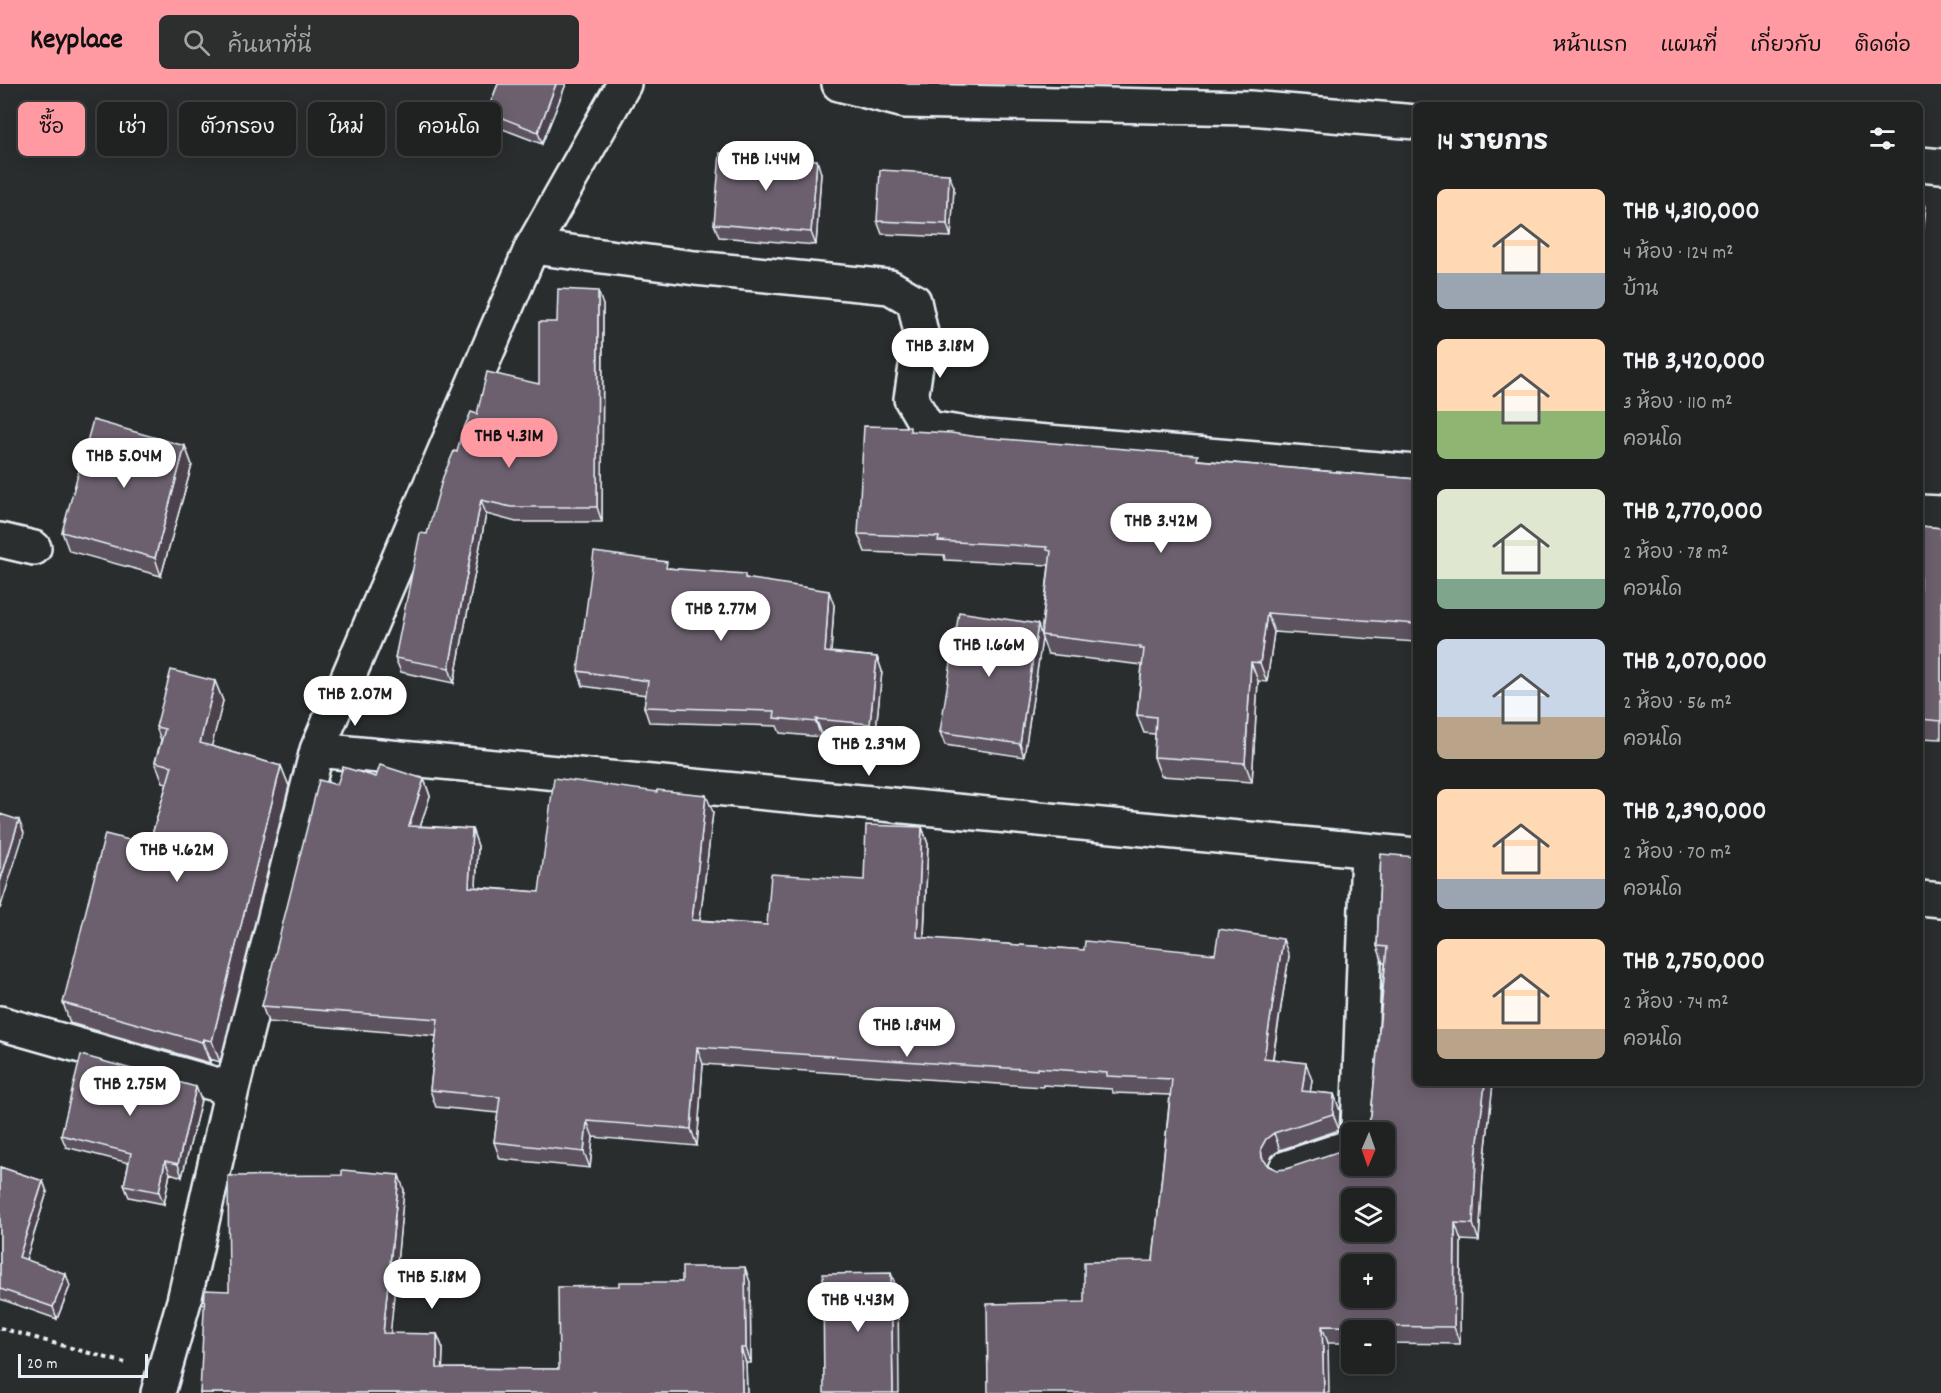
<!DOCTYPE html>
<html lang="th">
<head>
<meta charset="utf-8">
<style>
  body { margin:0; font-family:Dekko,"Playpen Sans Thai",sans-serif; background:#2d2f2f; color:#f1f3f6; height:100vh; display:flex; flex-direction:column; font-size:22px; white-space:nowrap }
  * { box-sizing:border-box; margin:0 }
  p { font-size:20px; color:#a2a4a5 }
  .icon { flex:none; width:33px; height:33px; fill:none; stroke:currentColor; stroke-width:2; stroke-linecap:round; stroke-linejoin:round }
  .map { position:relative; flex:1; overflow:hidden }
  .drawer { position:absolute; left:1413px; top:18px; width:510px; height:984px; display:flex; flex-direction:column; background:#202222; border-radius:9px; box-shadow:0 3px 15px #0003,0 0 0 2px #3d3f40 }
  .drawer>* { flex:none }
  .guide { position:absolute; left:18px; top:18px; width:570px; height:54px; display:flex; gap:12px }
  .needle { width:39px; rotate:182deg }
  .tools { position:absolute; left:1341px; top:1038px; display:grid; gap:12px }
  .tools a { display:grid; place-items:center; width:54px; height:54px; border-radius:9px; background:#202222; box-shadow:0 3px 15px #0003,0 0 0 2px #3d3f40; font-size:30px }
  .scale { position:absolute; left:18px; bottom:15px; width:130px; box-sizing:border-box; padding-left:6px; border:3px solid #e8f1f8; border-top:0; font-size:16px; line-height:21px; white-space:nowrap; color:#e8f1f8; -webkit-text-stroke:4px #2a2d2e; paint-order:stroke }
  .price { position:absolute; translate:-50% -51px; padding:0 14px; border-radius:21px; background:#fff; color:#222; font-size:20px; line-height:39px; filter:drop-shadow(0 2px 3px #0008) }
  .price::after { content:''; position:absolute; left:50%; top:36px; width:18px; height:14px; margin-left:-9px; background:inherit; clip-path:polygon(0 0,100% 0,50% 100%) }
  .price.current { background:#ff9aa2; color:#111 }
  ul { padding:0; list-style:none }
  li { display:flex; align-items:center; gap:18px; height:150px; padding:0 24px }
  li span { display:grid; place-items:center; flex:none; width:168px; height:120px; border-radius:9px; color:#555 }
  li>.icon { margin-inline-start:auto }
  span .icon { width:72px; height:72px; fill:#fffc; stroke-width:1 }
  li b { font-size:26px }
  h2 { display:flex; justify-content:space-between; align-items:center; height:72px; padding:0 24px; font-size:26px }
  .tag { padding:0 21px; border-radius:9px; background:#202222; box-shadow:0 3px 15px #0003,0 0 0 2px #3d3f40; font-size:21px; line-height:54px }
  .tag.current { background:#ff9aa2; color:#111 }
  header { display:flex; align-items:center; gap:36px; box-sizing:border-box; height:84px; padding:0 30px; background:#ff9aa2; color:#111 }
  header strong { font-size:28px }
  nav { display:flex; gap:33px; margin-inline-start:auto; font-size:21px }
  .search { width:420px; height:54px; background:#2d2f2f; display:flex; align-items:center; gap:15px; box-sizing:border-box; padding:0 21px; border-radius:9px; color:#a2a4a5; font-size:22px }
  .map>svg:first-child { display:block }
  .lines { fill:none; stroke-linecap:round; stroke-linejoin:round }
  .minor-casing { stroke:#e8f1f8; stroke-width:38 }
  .path { stroke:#e8f1f8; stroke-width:4; stroke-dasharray:4.5 4.5; stroke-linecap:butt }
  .minor { stroke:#2a2d2e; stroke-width:33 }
  .wall { fill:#5d535f; stroke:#e8f1f8; stroke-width:1.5 }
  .shaded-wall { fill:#4c434d; stroke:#e8f1f8; stroke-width:1.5 }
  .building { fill:#6c606e; stroke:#e8f1f8; stroke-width:1.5; fill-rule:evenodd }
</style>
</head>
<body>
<header>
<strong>Keyplace</strong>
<div class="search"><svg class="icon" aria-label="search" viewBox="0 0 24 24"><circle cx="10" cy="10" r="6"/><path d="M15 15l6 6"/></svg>ค้นหาที่นี่</div>
<nav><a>หน้าแรก</a><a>แผนที่</a><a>เกี่ยวกับ</a><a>ติดต่อ</a></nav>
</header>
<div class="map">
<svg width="1941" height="1309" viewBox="0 0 1941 1309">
  <rect width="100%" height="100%" fill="#2a2d2e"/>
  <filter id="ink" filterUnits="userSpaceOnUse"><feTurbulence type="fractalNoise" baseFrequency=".0167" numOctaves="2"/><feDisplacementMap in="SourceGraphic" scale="12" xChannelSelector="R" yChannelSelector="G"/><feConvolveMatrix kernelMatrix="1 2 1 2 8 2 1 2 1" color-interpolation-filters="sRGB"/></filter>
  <g filter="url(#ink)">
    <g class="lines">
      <defs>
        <path id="minor" d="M839,0l66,17 345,7 166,14
          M1920,80l21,2
          M532,163l163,21 195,19 24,14 7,32 -10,66 17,29 58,9 430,35
          M1920,428l21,1
          M0,456l34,8
          M317,666l1099,105
          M1920,814l21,2
          M0,939l232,66
          M1358,1048l10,-281
          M1286,1084l66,-22
          M158,1309l26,-92 48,-212 85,-339 215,-503 92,-163"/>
      </defs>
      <use href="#minor" class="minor-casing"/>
      <path class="path" d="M0,1244l125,35"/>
      <use href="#minor" class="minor"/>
    </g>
    <path class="wall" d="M498,0h68l-24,60 -50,-19 -5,-13z
      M821,89l-5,72 -97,-8 -5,-13z
      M954,103l-3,50 -69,-3 -5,-13z
      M603,221l-1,217h-86l-30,-8 -32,169 -53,-11 -6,-14 32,-124 30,-82 20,-38 62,-30 18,-62z
      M911,348l67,5 222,23 216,19v163l-142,-10 -7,50 -9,-1 -6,101 -91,-6 -7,-19 1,-23 -11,-1 -7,-18 5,-50 -94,-11 -6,-15 -18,118 -79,-12 -5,-13 101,-98 8,-69 -104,-5 -1,-5 -79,-3 -7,-18z
      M185,362l7,19 -31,111 -92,-25 -7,-19z
      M1920,442l21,2v211l-21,-1z
      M669,484l77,10 88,27 -3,47 46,5 5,14 -7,68 -53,-5 -1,3 -41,-4 -3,-7 -128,-4 -5,-15 2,-12 -63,-9 -5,-15z
      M215,597l8,20 -12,45 70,20 8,20 -69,276 -10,-3v4l-140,-40 -7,-20 86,-158 18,-62 -4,-1 -8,-20 6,-22 -5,-13z
      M376,693l48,2 6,17 -10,30 52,3 6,17 -2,41 63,5 174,-80 -13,108 67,5 97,-45 58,-53 6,17 -4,94 160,12 205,6 -16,103 39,21 -2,12 24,2 6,17 -1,19 -59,20 -8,6 -4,9 9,5 75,-4 16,-41 3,-9 14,-153h-2l-6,-17 4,-92 35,229h77l-10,92 -4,66 -18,-1 -1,104 -76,-1v-13h-32v13h-24l-244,-41 69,-41 17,-166 -57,-2 -1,-4 -69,-4v2l-340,-23 -6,82 -104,-9 -3,31 -90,-9 -6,-17 4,-29 -62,-6 -6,-17 6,-54 -168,-14 -6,-16 75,-221z
      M196,1003l5,13 -19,77 -12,-4 -6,31 -35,-7 -5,-12 5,-22 -63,-16 -5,-12z
      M0,1083l43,14 4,11 -21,68 44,26 -13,33 -57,-20z
      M404,1106l-14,144h47l6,15 -1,19 117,1 60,-83 63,-4h68l1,81h-5l1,30h-547l29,-102z"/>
    <path class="shaded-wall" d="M556,0h10l-24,60 -4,-12z
      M817,76l4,13 -5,72 -5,-13z
      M949,90l5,13 -3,50 -4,-13z
      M1920,106l6,17 -6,54z
      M598,207l5,14 -1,217 -5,-15z
      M185,362l7,19 -31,111 -6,-18z
      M481,416l5,14 -32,169 -5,-15z
      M829,507l5,14 -4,62 -5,-15z
      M1267,529l7,19 -7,50 -7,-19z
      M1038,540l4,15 -18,118 -4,-13z
      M877,573l5,14 -7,68 -5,-15z
      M1251,578l7,19 -6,101 -7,-19z
      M215,597l8,20 -16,63 -7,-21z
      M816,635l6,15 -1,3 -5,-15z
      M281,682l8,20 -69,276 -8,-21z
      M424,695l6,17 -15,47 -6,-17z
      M706,711l7,17 -15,124 -6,-16z
      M19,736l5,13 -24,76v-27z
      M922,743l6,17 -5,110 -6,-17z
      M472,745l6,17 -3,58 -6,-17z
      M1283,855l6,17 -19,119 -6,-17z
      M203,955l7,20v4l-8,-21z
      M697,963l6,17 -6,82 -6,-17z
      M1306,979l6,17 -4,28 -6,-17z
      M1485,999h8l-10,92 -4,66 -6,-17 3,-66z
      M196,1003l5,13 -19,77 -4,-13z
      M1334,1010l6,17 -1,19 -6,-16z
      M587,1037l6,16 -3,31 -6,-16z
      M1274,1049l6,17 -8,6 -4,9 -6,-7 -1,-10 5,-9z
      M165,1077l5,12 -6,31 -5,-12z
      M399,1091l5,15 -15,158 -6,-15z
      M43,1097l4,11 -24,77 -4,-12z
      M1455,1139l6,17 -1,104 -6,-17z
      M745,1183l5,15 1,81 -5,-15z
      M891,1189l7,19 1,101h-6z
      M66,1190l4,12 -13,33 -4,-12z
      M1322,1242l6,17 1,50h-5z
      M437,1250l6,15 -1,34 -5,-15z
      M741,1264l5,15 1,30h-5z"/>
    <path class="building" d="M498,0h58l-18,48 -51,-20z
      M720,69l97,7 -6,72 -97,-8z
      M880,86l69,4 -2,50 -70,-3z
      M558,205l40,2 -1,216h-86l-30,-7 -32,168 -54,-10 25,-125 7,1 16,-57 11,-26 3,1 4,-17 10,-23 6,2 10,-42 52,12v-62h18z
      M93,336l92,26 -30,112 -93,-26z
      M864,342l46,1v4l41,2 27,4 220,18 -1,5 219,19v145l-149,-11 -7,50 -9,-1 -6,101 -91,-6 2,-40 -19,-2 7,-66h-4l1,-2 -100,-12 10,-84 -4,-1v-3l-109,-6 1,-4 -81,-3z
      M1920,442l21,2v193l-21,-2z
      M594,468l73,10 -1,6 79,6v4l84,13 -4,61 52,5 -7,67 -54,-5v3l-42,-4 1,-7 -131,-4 4,-26 -70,-10z
      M959,528l79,12 -18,120 -80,-12z
      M171,586l44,11 -15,62 81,23 -69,275 -9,-2 -1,3 -139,-39 42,-169 44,11 23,-79 -17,-4 10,-33 -9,-2z
      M380,681l44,14 -15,47 63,3 -3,58 70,5 15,-114 103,14v-2l49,5 -14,125 75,5 4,-51 93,6 2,-55 56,2 -5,110 167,13 1,-9 130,13 4,-25 64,10 -19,119 42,5 -4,28 32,3 -1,20 -59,19 -8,6 -5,9 1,10 6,8 9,4 9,-1 66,-22v19h32v-34h-21l1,-3 4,-4 3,-9 16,-169 -10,-1 4,-92 35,3v226h69l-9,75 -3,66 -18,-1 -1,104 -132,-1 2,67h-336l-1,-89 97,-2v-40l69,-1 19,-182 -65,-3v-3l-70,-5v2l-340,-23 -6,82 -104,-8 -3,31 -90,-10 6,-45 -70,-7 8,-71 -176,-13 57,-226 18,5 6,-18 33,10zM1352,1114h32v34h-32zM1352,1180h32v34h-32z
      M0,730l19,6 -19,62z
      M81,971l115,32 -18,77 -13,-3 -6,31 -35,-7 7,-32 -70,-18z
      M0,1083l43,14 -24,76 47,17 -13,33 -53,-18z
      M342,1086l57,5 -16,158 54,1v34l122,1 -1,-82 61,-1v-4h63v-15h63l1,81h-5l1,45h-542l5,-103 24,1 -1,-115 114,-1z
      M891,1189l2,120h-69l-1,-119z"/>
  </g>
</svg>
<div class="tools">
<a><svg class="needle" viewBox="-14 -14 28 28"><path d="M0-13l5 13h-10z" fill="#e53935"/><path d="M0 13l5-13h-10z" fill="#a2a4a5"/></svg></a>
<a><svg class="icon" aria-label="layers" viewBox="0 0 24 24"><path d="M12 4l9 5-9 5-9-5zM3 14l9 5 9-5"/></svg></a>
<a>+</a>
<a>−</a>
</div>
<div class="scale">20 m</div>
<b class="price" style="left:766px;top:108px">THB 1.44M</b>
<b class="price" style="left:940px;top:295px">THB 3.18M</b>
<b class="price current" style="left:509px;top:385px">THB 4.31M</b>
<b class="price" style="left:124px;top:405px">THB 5.04M</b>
<b class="price" style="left:1161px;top:470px">THB 3.42M</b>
<b class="price" style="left:721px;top:558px">THB 2.77M</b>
<b class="price" style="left:989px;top:594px">THB 1.66M</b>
<b class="price" style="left:355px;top:643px">THB 2.07M</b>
<b class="price" style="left:869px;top:693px">THB 2.39M</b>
<b class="price" style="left:177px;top:799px">THB 4.62M</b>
<b class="price" style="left:907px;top:974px">THB 1.84M</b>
<b class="price" style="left:130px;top:1033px">THB 2.75M</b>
<b class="price" style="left:432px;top:1226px">THB 5.18M</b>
<b class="price" style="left:858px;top:1249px">THB 4.43M</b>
<div class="guide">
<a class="tag current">ซื้อ</a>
<a class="tag">เช่า</a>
<a class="tag">ตัวกรอง</a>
<a class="tag">ใหม่</a>
<a class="tag">คอนโด</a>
</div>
<section class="drawer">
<h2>14 รายการ<svg class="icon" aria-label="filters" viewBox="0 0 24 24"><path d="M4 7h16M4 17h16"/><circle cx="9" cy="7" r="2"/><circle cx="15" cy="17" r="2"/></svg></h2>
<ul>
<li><span style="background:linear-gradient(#ffd9b3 70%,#9aa5b1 0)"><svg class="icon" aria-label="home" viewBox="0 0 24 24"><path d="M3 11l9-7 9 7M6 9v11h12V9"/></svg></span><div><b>THB 4,310,000</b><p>4 ห้อง · 124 m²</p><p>บ้าน</p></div></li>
<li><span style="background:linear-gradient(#ffd9b3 60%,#8fb573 0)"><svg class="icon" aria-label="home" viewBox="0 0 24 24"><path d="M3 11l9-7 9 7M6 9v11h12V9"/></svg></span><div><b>THB 3,420,000</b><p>3 ห้อง · 110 m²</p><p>คอนโด</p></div></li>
<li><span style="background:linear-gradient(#dfe7d0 75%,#7fa58c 0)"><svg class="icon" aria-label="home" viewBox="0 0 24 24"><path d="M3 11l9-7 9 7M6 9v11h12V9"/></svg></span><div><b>THB 2,770,000</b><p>2 ห้อง · 78 m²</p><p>คอนโด</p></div></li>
<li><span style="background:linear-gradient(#c9d6e8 65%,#b9a48a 0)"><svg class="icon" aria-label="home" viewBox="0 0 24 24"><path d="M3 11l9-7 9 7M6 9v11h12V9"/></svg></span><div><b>THB 2,070,000</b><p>2 ห้อง · 56 m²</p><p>คอนโด</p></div></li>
<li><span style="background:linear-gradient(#ffd9b3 75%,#9aa5b1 0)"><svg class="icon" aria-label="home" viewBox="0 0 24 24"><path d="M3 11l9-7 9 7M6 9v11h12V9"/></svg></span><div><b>THB 2,390,000</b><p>2 ห้อง · 70 m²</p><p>คอนโด</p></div></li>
<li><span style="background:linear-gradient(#ffd9b3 75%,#b9a48a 0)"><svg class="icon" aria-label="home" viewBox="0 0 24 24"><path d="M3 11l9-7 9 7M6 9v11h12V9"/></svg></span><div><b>THB 2,750,000</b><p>2 ห้อง · 74 m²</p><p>คอนโด</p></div></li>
</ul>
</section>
</div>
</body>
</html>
